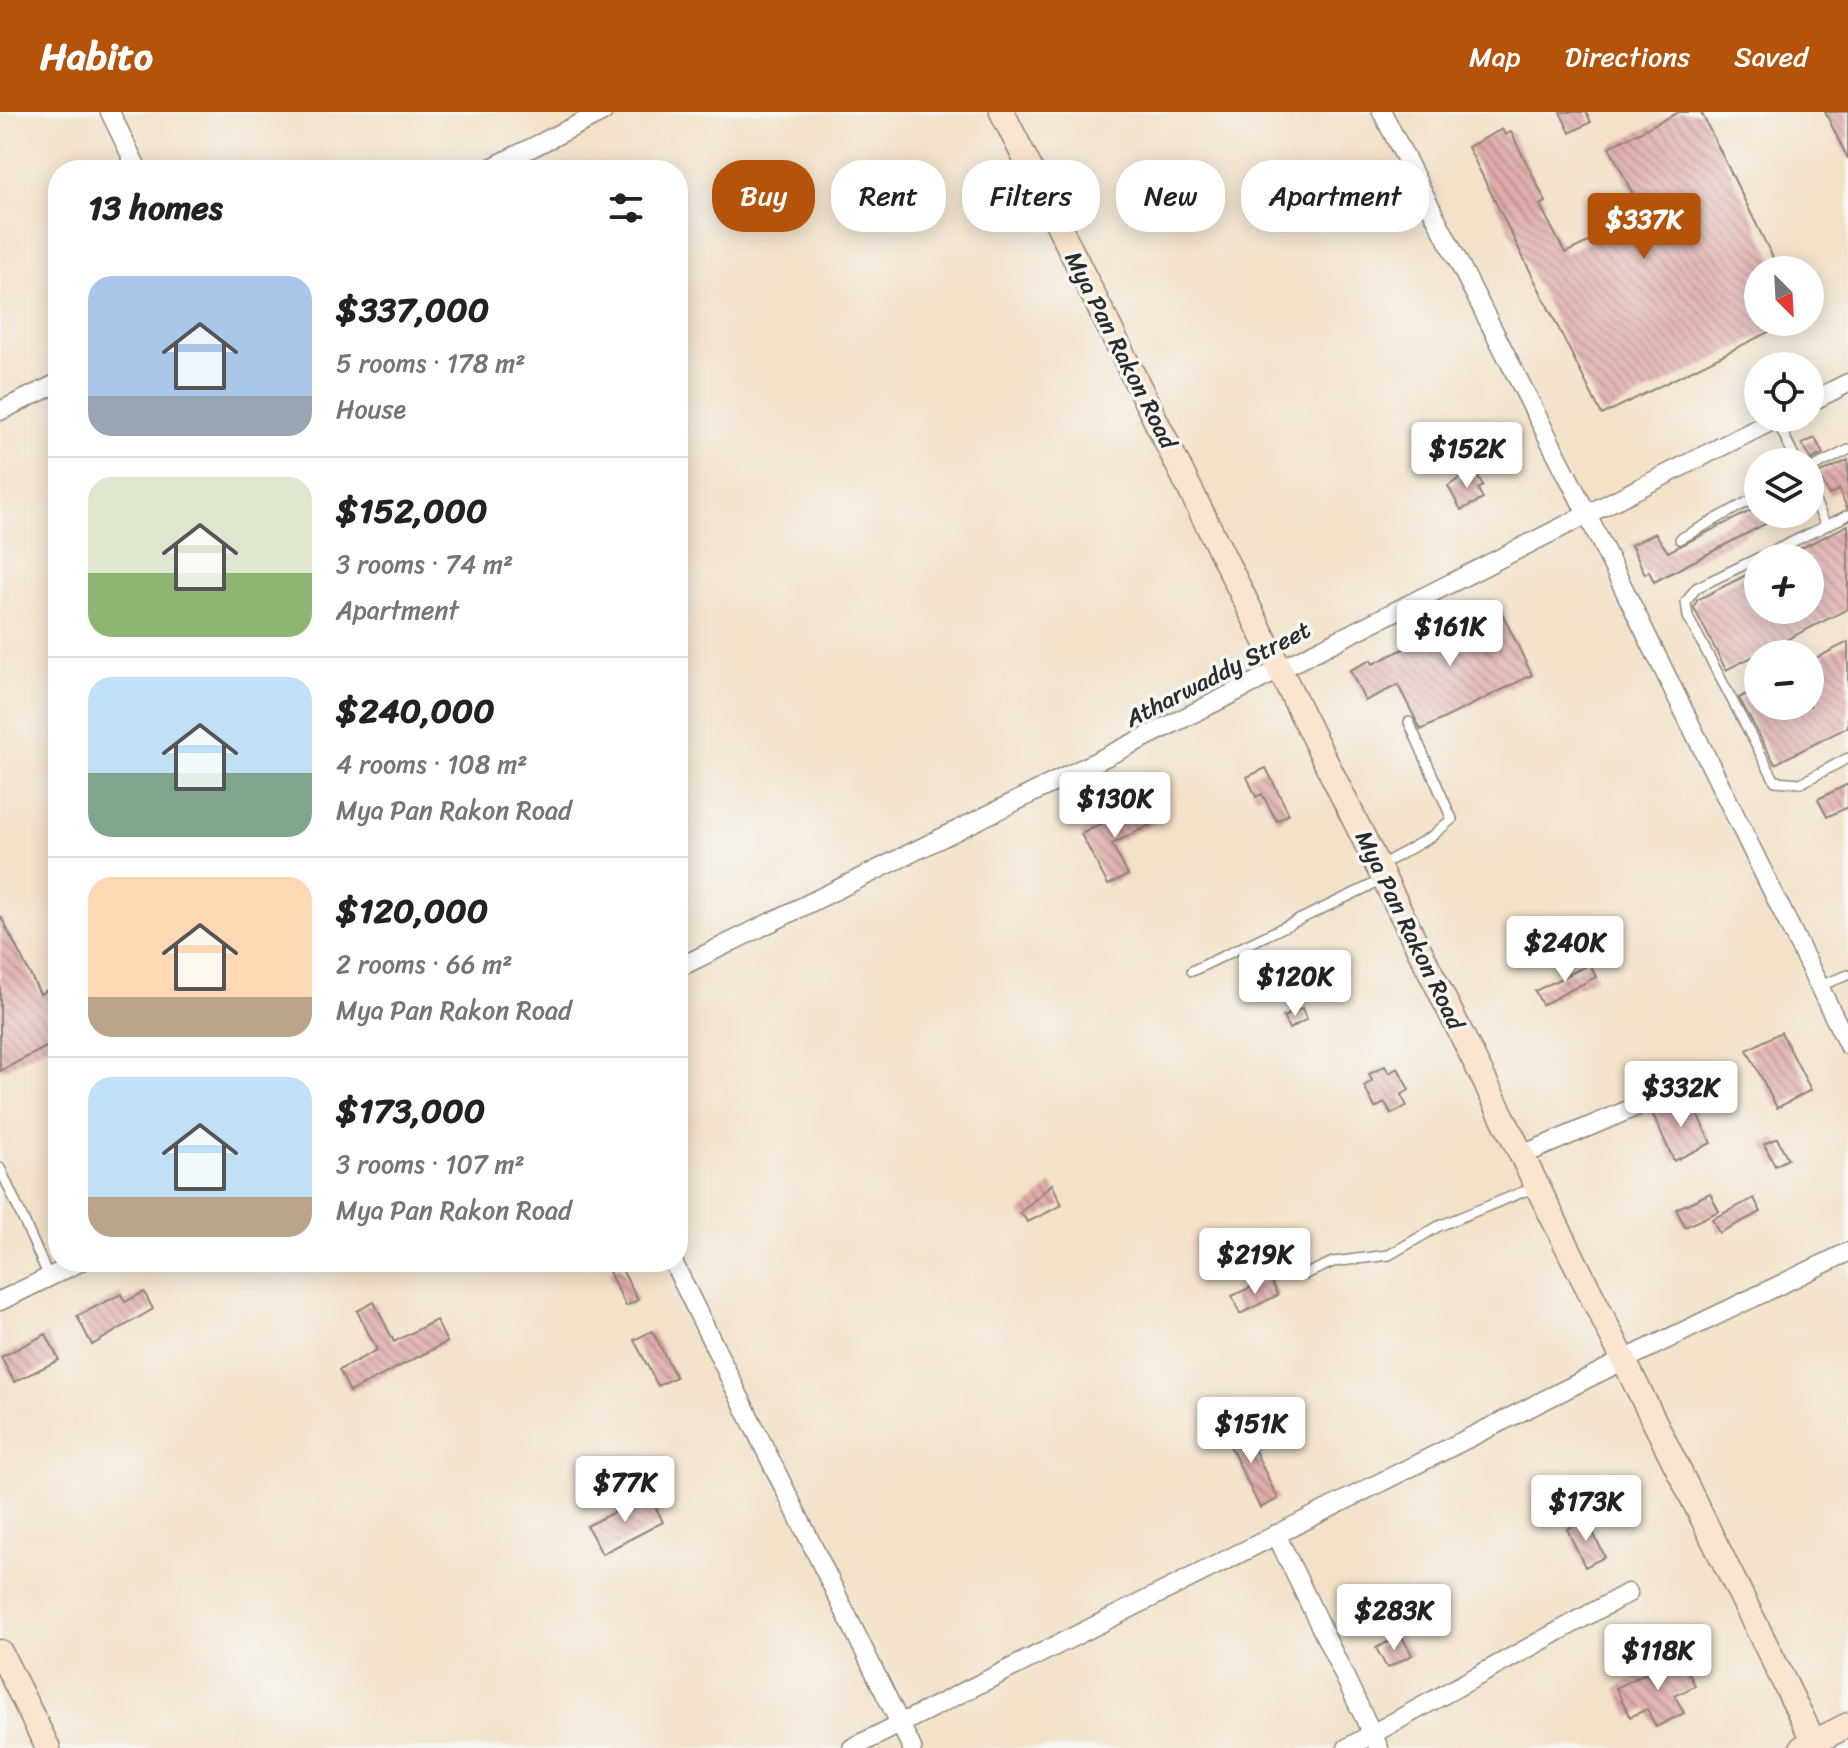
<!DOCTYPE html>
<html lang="en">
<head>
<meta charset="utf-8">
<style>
  body { margin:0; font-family:Sriracha,sans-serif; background:#f2f2f2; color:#222; height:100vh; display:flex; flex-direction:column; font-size:30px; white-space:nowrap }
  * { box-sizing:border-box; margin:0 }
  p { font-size:26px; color:#767676 }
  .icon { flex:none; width:44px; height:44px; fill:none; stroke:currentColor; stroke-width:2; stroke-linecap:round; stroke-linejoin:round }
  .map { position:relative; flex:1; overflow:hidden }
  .sheet { position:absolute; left:48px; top:48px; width:640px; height:1112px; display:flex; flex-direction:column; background:#fff; border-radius:32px; box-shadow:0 4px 20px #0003 }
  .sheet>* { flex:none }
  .top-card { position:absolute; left:712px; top:48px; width:760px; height:72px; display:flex; gap:16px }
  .needle { width:52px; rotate:156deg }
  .buttons { position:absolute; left:1744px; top:144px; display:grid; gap:16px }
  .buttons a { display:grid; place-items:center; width:80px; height:80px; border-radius:50%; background:#fff; box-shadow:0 4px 20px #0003; font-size:40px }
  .price { position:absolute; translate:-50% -68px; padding:0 18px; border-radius:8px; background:#fff; color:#222; font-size:26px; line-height:52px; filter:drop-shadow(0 2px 4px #0008) }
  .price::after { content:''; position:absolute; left:50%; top:48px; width:24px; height:18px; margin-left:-12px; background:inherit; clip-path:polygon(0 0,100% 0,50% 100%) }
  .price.active { background:#b45309; color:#fff }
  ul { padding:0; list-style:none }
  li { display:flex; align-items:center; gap:24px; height:200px; padding:0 40px }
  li+li { border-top:2px solid #e0e0e0 }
  li span { display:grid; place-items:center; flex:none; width:224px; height:160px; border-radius:24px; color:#555 }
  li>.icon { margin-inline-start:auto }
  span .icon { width:96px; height:96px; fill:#fffc; stroke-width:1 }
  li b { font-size:34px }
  h2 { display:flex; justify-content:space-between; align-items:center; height:96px; padding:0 40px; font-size:34px }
  .pill { padding:0 28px; border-radius:32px; background:#fff; box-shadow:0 4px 20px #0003; font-size:28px; line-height:72px }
  .pill.active { background:#b45309; color:#fff }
  header { display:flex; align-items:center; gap:48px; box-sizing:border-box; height:112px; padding:0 40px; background:#b45309; color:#fff }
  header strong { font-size:38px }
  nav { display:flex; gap:44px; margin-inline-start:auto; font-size:28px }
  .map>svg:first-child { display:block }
  .building { fill:url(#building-back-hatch) }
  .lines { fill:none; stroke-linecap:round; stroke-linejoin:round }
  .lane-casing { stroke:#8f867a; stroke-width:12 }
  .street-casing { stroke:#8f867a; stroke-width:21 }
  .secondary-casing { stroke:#8f867a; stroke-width:27 }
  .lane { stroke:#fff; stroke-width:9 }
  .street { stroke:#fff; stroke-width:18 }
  .secondary { stroke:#fce5cf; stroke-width:24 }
  .labels { text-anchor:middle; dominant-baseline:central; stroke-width:7; stroke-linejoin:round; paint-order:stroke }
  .street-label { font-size:24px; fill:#2b2b2b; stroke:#f6f6f2 }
</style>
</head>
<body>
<header>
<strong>Habito</strong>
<nav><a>Map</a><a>Directions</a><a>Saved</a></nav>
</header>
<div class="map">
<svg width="1848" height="1636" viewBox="0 0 1848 1636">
  <defs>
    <pattern id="building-back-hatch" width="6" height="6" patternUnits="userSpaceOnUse" patternTransform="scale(2)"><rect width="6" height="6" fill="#e0acaa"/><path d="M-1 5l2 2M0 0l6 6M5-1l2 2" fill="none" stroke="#b68c8b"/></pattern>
  </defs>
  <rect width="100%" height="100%" fill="#f6f6f2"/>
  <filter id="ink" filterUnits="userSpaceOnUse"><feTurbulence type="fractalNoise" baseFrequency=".0125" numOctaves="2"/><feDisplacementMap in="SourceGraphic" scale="16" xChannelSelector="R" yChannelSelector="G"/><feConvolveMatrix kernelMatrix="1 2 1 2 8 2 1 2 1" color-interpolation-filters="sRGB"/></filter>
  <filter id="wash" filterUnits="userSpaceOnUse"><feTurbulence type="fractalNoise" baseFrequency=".006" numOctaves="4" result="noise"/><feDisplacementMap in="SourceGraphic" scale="32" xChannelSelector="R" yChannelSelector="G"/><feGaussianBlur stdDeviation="1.8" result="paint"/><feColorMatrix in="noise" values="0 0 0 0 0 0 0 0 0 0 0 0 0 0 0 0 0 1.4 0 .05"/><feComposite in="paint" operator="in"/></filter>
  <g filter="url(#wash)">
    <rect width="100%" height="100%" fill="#f3e1c8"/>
    <g id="blocks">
      <path class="building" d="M1560,0h26l5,10 -21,11z
        M1679,0h22l78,158h-21v52h31l-187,93 -134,-268 34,-18 3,6 6,-3 35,70 -6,3 25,48 79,-37 -35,-69z
        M1825,0h23v47z
        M1815,326l8,16 -12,6 -9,-16z
        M1848,348v48h-1l-8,-18 -10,5 -11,-21z
        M1474,357l9,17 -5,3 5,10 -22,11 -13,-24z
        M1758,395v7h26l-130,68 -5,-11 -4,3 -14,-29 24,-12 13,19z
        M1848,413v84l-122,61 -32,-62 3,-8 61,-31v41h52v-52h-29z
        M1497,491l35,72 -111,55 -23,-45 -33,16 -15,-31 21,-10 2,4z
        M1848,530v85l-73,37 -36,-66 19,-10v18h52v-45z
        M1266,656l23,46 -12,7 -15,-27 -6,3 -9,-20z
        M1848,672v23l-21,10 -9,-18z
        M1143,690l11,21 -42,21 16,31 -20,10 -27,-51z
        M0,803l40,79 13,-7 5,11v16l-8,4 8,23 -58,30z
        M1590,852l6,13 -54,28 -7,-14z
        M1302,896l5,11 -18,10 -6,-12z
        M1781,920l30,58 -34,18 -30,-58z
        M1385,954l4,7 9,-5 11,22 -8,5 6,11 -16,8 -6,-11 -10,5 -11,-22 8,-5 -3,-7z
        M1689,985l22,46 -37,18 -22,-48z
        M1777,1026l11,21 -13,7 -11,-22z
        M1052,1072l10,21 -34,17 -8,-9z
        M1710,1081l9,18 -34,16 -9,-18z
        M1754,1086l7,14 -42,21 -7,-14z
        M620,1154l18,34 -12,6 -17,-34z
        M1270,1166l8,17 -38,19 -8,-18z
        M144,1180l9,17 -61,36 -15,-29 44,-22 4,8z
        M374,1190l20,40 42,-22 11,22 -97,50 -11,-22 38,-20 -20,-39z
        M652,1219l24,46 -18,9 -24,-46z
        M46,1222l13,26 -45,22 -13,-25z
        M1241,1309l37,78 -18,9 -32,-66 4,-2 -5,-12z
        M649,1382l14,28 -61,32 -15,-28z
        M1587,1408l18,37 -20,10 -18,-38z
        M1401,1523l11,20 -25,13 -11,-20z
        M1681,1544l14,30 -20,10 9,17 -28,14 -9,-18 -17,8 -14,-29z"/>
    </g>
  </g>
  <g filter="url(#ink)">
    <use href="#blocks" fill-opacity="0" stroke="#8f867a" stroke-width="2"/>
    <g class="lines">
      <defs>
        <path id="lane" d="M1776,307l21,43
          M1810,357l38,-19
          M1810,378l16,36
          M1680,427l78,-43
          M1758,446l-62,30 -10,14 2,15 87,164 26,2 47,-25
          M1759,446l89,-43
          M1380,754l52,-30 20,-17 -43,-97
          M1192,859l190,-91
          M1819,874l29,-11
          M0,1056l49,109
          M1304,1163l29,-13 56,-7 50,-29 96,-39"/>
        <path id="street" d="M110,0l28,58
          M1382,0l205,402 261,531
          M487,58l116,-58
          M1810,290l38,-19
          M0,299l58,-28
          M678,856l484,-239 616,-311
          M1522,1043l182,-77
          M673,1150l239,486
          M0,1189l80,-39
          M1276,1422l103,214
          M852,1636l772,-388 224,-108
          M1347,1636l281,-155"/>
        <path id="secondary" d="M1002,0l815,1636
          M0,1540l48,96
          M1802,1636l46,-23"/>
      </defs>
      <use href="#lane" class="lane-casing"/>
      <use href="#street" class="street-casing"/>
      <use href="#secondary" class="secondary-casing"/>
      <use href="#lane" class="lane"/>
      <use href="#street" class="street"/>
      <use href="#secondary" class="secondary"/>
    </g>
  </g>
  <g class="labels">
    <g class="street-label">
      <text transform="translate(1121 238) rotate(63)">Mya Pan Rakon Road</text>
      <text transform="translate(1218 562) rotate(-27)">Atharwaddy Street</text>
      <text transform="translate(1410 818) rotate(64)">Mya Pan Rakon Road</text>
    </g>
  </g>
</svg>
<div class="buttons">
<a><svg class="needle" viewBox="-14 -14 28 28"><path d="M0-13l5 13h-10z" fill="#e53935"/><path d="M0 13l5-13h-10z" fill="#767676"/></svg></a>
<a><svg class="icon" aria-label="locate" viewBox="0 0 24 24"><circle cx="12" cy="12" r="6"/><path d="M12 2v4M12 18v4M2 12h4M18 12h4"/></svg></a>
<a><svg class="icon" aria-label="layers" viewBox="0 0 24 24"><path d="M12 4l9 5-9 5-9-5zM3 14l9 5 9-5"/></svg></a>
<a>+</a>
<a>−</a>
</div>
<b class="price active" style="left:1644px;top:149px">$337K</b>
<b class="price" style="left:1467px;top:378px">$152K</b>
<b class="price" style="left:1450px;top:556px">$161K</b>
<b class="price" style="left:1115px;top:728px">$130K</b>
<b class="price" style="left:1565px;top:872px">$240K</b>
<b class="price" style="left:1295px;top:906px">$120K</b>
<b class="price" style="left:1681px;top:1017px">$332K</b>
<b class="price" style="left:1255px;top:1184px">$219K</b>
<b class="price" style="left:1251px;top:1353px">$151K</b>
<b class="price" style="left:625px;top:1412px">$77K</b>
<b class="price" style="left:1586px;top:1431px">$173K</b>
<b class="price" style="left:1394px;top:1540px">$283K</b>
<b class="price" style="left:1658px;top:1580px">$118K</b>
<div class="top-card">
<a class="pill active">Buy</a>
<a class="pill">Rent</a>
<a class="pill">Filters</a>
<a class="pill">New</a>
<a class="pill">Apartment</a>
</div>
<section class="sheet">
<h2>13 homes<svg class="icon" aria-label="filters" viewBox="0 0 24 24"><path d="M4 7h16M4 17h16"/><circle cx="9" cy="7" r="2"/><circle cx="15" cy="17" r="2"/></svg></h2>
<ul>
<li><span style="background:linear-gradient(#a9c7e8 75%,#9aa5b1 0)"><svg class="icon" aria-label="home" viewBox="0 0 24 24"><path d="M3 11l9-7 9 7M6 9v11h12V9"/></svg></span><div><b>$337,000</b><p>5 rooms · 178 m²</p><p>House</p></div></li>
<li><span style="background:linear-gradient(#dfe7d0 60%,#8fb573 0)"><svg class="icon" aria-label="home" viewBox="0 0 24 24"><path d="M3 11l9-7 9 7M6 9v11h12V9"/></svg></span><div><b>$152,000</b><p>3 rooms · 74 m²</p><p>Apartment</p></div></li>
<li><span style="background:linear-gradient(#bfe0f5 60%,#7fa58c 0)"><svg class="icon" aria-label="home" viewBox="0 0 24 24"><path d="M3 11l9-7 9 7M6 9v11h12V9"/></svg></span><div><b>$240,000</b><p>4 rooms · 108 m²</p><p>Mya Pan Rakon Road</p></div></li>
<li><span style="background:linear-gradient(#ffd9b3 75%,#b9a48a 0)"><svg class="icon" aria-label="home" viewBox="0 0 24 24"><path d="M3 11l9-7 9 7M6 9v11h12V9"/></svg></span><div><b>$120,000</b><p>2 rooms · 66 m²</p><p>Mya Pan Rakon Road</p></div></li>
<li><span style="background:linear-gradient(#bfe0f5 75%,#b9a48a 0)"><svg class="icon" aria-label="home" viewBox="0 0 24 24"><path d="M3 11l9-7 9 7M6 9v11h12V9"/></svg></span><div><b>$173,000</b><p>3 rooms · 107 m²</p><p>Mya Pan Rakon Road</p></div></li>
</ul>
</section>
</div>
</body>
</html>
